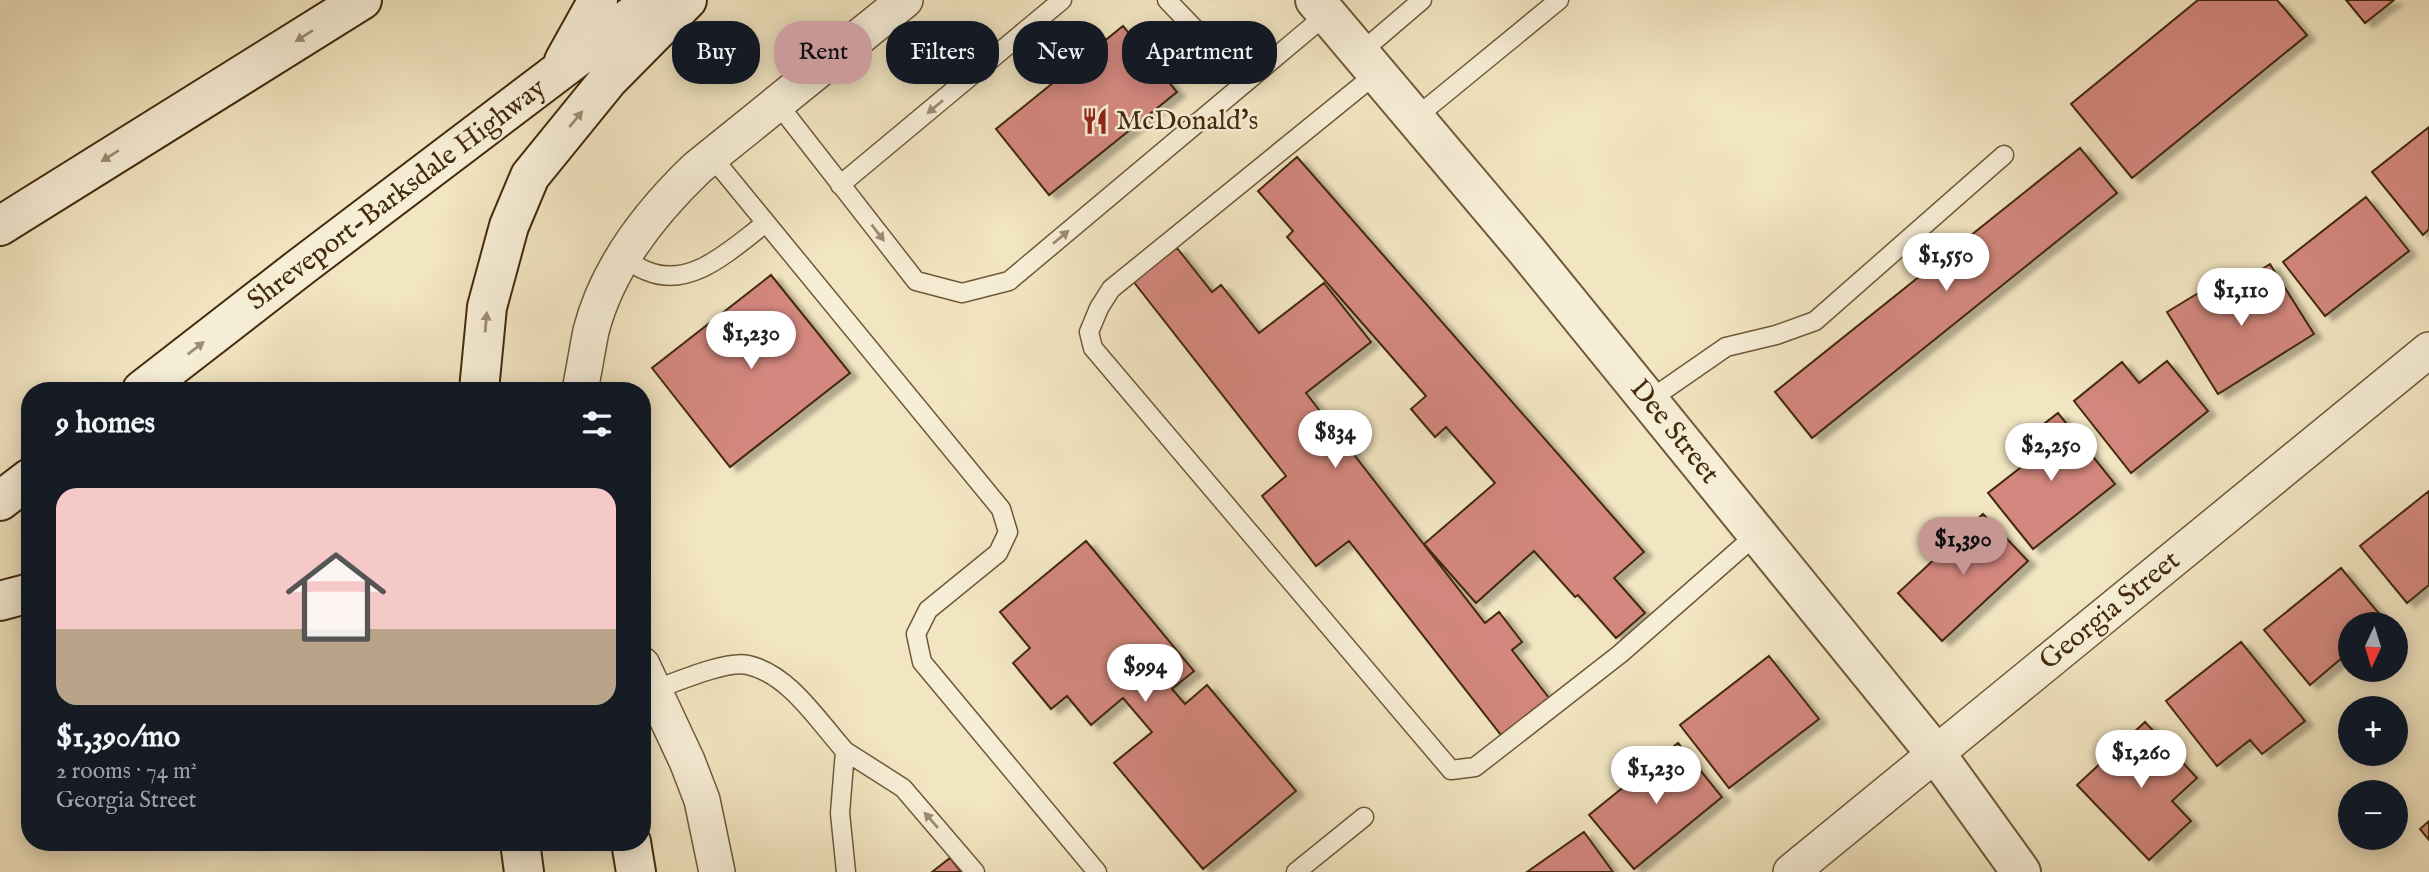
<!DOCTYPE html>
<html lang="en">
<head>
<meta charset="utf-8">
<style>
  body { margin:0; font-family:"IM FELL English",serif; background:#242831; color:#f1f3f6; height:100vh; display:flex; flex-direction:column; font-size:26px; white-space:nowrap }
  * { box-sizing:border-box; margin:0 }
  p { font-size:23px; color:#9ea1a6 }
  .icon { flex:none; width:38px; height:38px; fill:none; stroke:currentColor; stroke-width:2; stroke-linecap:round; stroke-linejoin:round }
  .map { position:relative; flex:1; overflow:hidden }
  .drawer { position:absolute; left:21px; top:382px; width:630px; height:469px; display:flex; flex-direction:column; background:#171b24; border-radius:28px; box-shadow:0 4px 18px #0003 }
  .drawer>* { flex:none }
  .guide { position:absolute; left:672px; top:21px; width:665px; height:63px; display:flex; gap:14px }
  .needle { width:46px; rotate:184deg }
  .fabs { position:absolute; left:2338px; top:612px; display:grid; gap:14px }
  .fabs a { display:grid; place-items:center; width:70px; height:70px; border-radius:50%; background:#171b24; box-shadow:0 4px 18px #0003; font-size:35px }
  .price { position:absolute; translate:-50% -60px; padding:0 16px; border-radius:24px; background:#fff; color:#222; font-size:23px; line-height:46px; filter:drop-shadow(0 2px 4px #0008) }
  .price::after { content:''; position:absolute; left:50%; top:42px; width:21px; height:16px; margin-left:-10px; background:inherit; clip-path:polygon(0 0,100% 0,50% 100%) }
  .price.selected { background:#c59692; color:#111 }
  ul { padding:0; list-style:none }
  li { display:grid; align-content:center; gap:14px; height:371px; padding:0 35px }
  li span { display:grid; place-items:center; height:217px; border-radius:21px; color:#555 }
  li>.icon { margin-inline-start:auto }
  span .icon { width:126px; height:126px; fill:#fffc; stroke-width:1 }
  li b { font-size:30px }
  h2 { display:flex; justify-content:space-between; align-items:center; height:84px; padding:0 35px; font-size:30px }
  .pill { padding:0 24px; border-radius:28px; background:#171b24; box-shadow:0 4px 18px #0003; font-size:24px; line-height:63px }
  .pill.selected { background:#c59692; color:#111 }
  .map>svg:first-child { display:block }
  .building { fill:#d3877e; stroke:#432a0b; stroke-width:2; filter:url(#shadow) }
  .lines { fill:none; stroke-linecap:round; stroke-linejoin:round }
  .service-casing { stroke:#6f5938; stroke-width:21 }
  .minor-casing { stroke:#6f5938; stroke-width:38 }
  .tertiary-casing { stroke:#6f5938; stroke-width:42 }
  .secondary-casing { stroke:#432a0b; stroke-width:42 }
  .service { stroke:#f7eed7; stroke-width:18 }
  .minor { stroke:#f7eed7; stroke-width:35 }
  .tertiary { stroke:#f7eed7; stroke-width:38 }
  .secondary { stroke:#f7eed7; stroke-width:38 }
  .oneway { fill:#9d8c71 }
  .labels { text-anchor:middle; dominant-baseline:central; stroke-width:5; stroke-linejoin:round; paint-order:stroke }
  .poi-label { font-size:28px; fill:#432a0b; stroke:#f7eed7; text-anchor:start }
  .street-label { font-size:28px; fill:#432a0b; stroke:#f7eed7 }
</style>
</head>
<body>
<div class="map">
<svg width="2429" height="872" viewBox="0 0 2429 872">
  <defs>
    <filter id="shadow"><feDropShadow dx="8" dy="4.5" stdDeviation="2" flood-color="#0004"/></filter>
  </defs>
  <rect width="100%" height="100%" fill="#f2e5c1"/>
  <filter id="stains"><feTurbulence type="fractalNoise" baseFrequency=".00286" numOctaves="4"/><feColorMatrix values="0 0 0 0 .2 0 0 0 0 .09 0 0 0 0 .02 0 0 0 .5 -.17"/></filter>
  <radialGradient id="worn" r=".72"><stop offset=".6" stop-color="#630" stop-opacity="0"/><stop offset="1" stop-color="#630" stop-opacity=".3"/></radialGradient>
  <path class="building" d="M2198,0h79l30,35 -175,143 -61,-74z
    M2346,0h48l-29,23z
    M1123,26l54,66 -128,103 -53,-66z
    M2429,127v102l-6,6 -51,-63z
    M2080,148l37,45 -305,245 -37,-46z
    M1297,157l347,395 -30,26 31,35 -29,25 -38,-43 -3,2 -41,-46 -58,52 -52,-59 71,-61 -49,-56 -11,10 -24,-28 15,-13 -139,-159 6,-6 -35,-40z
    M2366,197l43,54 -84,65 -42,-54z
    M1177,248l35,44 9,-7 38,48 65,-50 47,59 -65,51 179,230 14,-11 23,30 -10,8 37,48 -48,37 -152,-194 -33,25 -54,-70 24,-20 -153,-195z
    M2270,264l44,70 -96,60 -51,-82 33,-20 7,11z
    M771,275l79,98 -120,94 -78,-99z
    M2167,361l41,50 -77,62 -57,-72 48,-39 17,21z
    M2058,413l57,71 -82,65 -45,-56 51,-40 -13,-15z
    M2429,491v94l-22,18 -47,-57z
    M1983,514l45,47 -86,80 -44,-48z
    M1086,541l108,130 -22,18 13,15 22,-19 89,106 -93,78 -89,-106 38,-31 -29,-34 -32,27 -24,-29 -16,13 -38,-46 17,-15 -30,-36z
    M2341,568l45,54 -3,3h-33v26l-40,34 -46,-55z
    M2241,642l64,79 -43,33 -12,-14 -33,26 -51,-65z
    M1769,656l50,63 -90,69 -49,-63z
    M2145,722l52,56 -25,23 19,20 -42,39 -72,-75z
    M1678,743l44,54 -88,72 -45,-54z
    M2429,821v19l-9,-11z
    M1584,832l29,40h-86z
    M950,858l11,14h-29z"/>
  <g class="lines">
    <defs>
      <path id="service" d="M1167,0l78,81
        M1360,53l62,-53
        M1377,73l-266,216 -12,19 -10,24 4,16 358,422 24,-3 145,-113 137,-120
        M778,104l138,177 46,12 47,-12 318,-267
        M1415,118l144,-118
        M712,157l289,352 7,23 -10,21 -70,57 -12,24 6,28 175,210
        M840,185l222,-185
        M623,257c8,5 15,11 24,14 45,19 86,-24 119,-48
        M1648,401l78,-54 50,-12 39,-14 189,-166
        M654,690c22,-8 73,-30 94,-25 41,9 70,56 97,86l-5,62 6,59
        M845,751l58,37 72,84
        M1296,872l68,-55"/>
      <path id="minor" d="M580,390c4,-19 7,-39 11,-59 16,-63 60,-119 106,-163l208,-168
        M642,665l45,96 15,39 15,72
        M1791,872l638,-522"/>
      <path id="tertiary" d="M1315,0l212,251 409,503 85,118"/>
      <path id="secondary" d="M564,61l34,-61
        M0,226l362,-226
        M142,390l160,-124 351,-266
        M479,390l8,-83 22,-81 21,-50 78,-96 79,-80
        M0,501l30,-23
        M0,601l30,-8
        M520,842l4,30
        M631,842l5,30"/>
    </defs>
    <use href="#service" class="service-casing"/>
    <use href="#minor" class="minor-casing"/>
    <use href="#tertiary" class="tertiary-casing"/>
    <use href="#secondary" class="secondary-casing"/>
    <use href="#service" class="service"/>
    <use href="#minor" class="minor"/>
    <use href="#tertiary" class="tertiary"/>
    <use href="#secondary" class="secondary"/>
  </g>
  <defs><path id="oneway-solid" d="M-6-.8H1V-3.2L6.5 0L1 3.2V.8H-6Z" transform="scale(1.75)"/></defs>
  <g class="oneway">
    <use href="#oneway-solid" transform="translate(304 36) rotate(148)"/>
    <use href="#oneway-solid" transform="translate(935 107) rotate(140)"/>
    <use href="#oneway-solid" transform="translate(576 119) rotate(-51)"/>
    <use href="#oneway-solid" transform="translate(110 156) rotate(148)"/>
    <use href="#oneway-solid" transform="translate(878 233) rotate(52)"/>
    <use href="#oneway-solid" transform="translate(1061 237) rotate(-40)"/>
    <use href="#oneway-solid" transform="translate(486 322) rotate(-85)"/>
    <use href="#oneway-solid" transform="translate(196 348) rotate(-38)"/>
    <use href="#oneway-solid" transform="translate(931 820) rotate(-131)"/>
  </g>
  <defs>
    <symbol id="restaurant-bare" viewBox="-9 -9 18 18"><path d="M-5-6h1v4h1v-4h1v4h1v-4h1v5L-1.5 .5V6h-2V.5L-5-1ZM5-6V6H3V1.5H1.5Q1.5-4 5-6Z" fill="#8f2418" stroke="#f7eed7" stroke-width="2.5" paint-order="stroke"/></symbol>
  </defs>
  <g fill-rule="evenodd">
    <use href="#restaurant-bare" x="1076" y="102" width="38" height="38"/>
  </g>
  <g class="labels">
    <g class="poi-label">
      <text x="1116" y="121">McDonald's</text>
    </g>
    <g class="street-label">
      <text transform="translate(397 195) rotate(-37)">Shreveport-Barksdale Highway</text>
      <text transform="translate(1674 432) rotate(51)">Dee Street</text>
      <text transform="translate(2110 611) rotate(-39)">Georgia Street</text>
    </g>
  </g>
  <rect width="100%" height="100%" filter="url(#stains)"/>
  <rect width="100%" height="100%" fill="url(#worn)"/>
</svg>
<div class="fabs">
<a><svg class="needle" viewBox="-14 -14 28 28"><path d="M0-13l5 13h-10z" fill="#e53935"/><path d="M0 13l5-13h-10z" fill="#9ea1a6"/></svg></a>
<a>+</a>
<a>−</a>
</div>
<b class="price" style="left:1946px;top:293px">$1,550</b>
<b class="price" style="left:2241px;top:328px">$1,110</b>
<b class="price" style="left:751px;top:371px">$1,230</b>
<b class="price" style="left:1335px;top:470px">$834</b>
<b class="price" style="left:2051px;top:483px">$2,250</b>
<b class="price selected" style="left:1963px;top:577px">$1,390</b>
<b class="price" style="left:1145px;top:704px">$994</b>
<b class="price" style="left:2141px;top:790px">$1,260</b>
<b class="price" style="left:1656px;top:806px">$1,230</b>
<div class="guide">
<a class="pill">Buy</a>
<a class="pill selected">Rent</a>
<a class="pill">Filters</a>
<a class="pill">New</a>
<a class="pill">Apartment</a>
</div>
<section class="drawer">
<h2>9 homes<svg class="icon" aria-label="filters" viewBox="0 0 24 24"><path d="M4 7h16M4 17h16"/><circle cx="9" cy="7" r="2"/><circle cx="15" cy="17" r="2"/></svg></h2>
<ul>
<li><span style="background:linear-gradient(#f6c9c9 65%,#b9a48a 0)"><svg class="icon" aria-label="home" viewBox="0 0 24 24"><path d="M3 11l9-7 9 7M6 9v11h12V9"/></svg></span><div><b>$1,390/mo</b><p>2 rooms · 74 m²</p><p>Georgia Street</p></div></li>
</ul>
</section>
</div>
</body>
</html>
